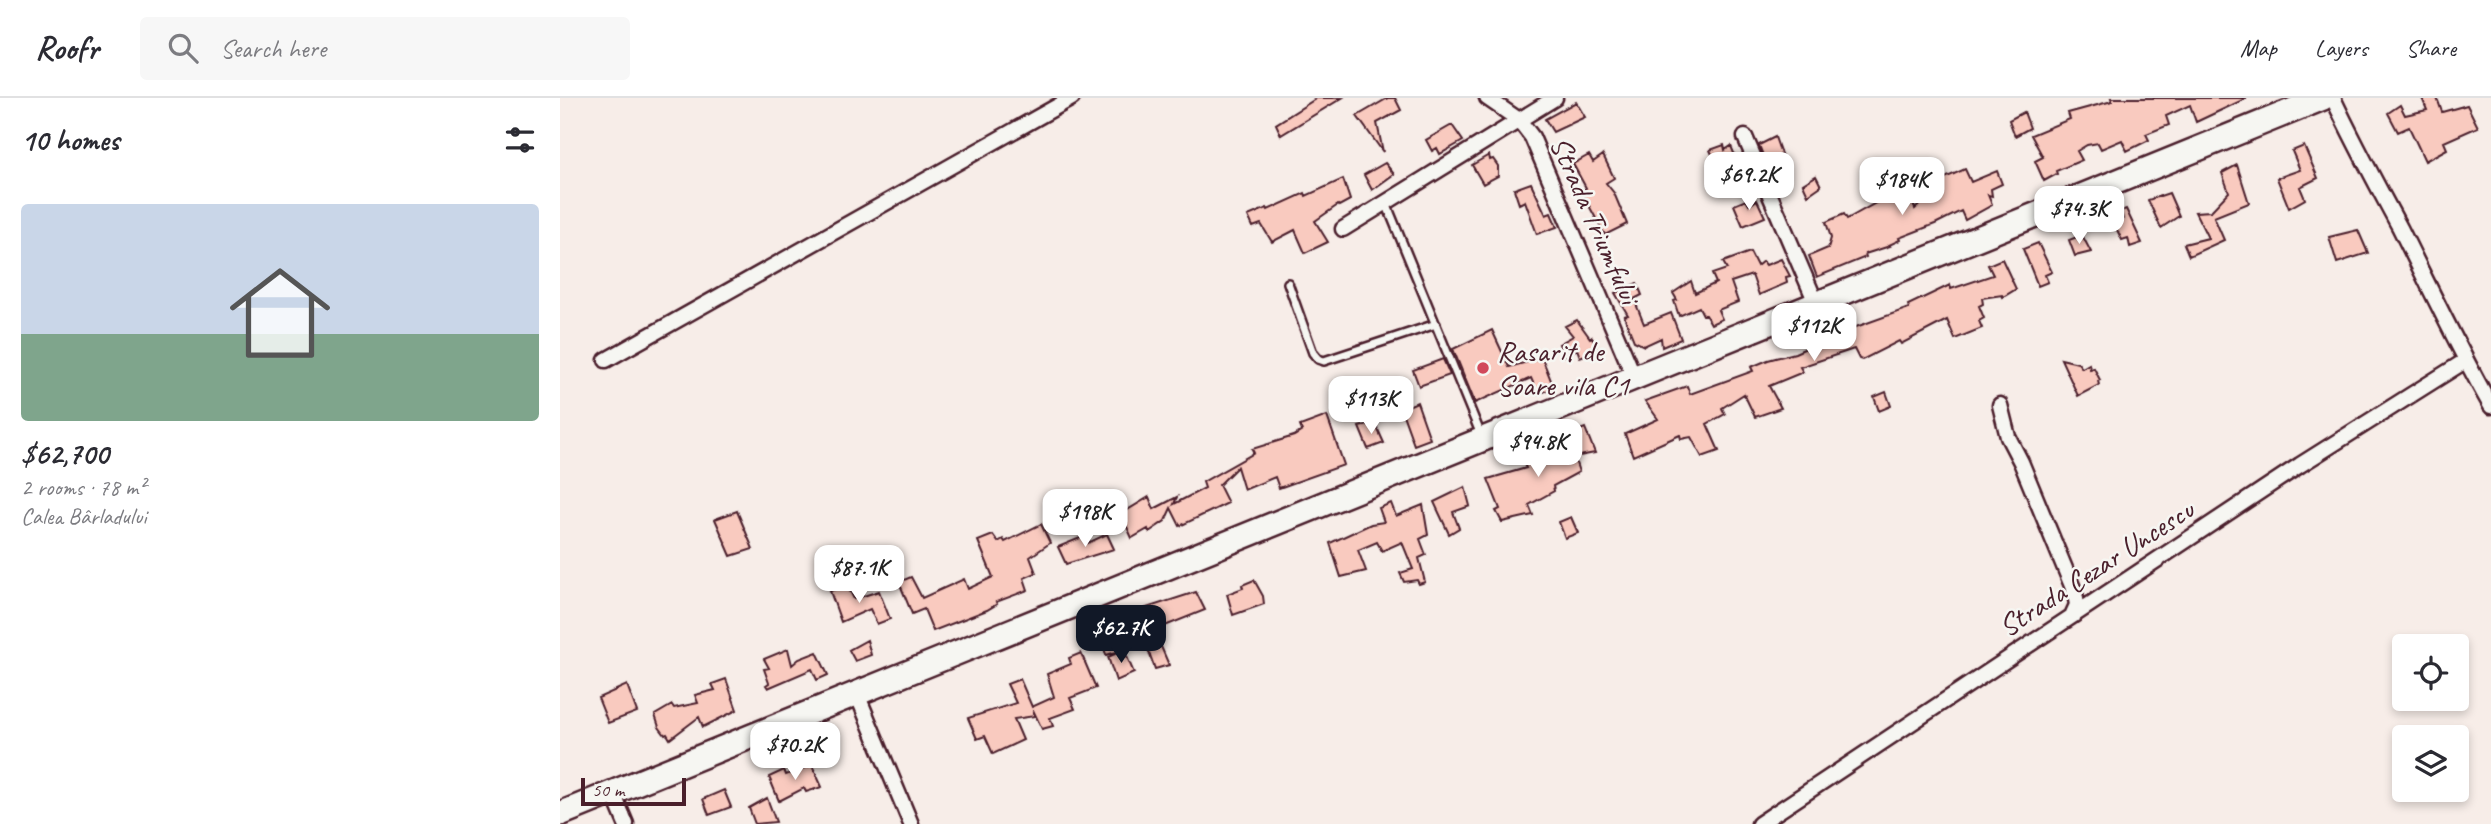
<!DOCTYPE html>
<html lang="en">
<head>
<meta charset="utf-8">
<style>
  body { margin:0; font-family:Caveat,sans-serif; background:#f7f7f7; color:#2b2b33; height:100vh; display:flex; flex-direction:column; font-size:26px; white-space:nowrap }
  * { box-sizing:border-box; margin:0 }
  p { font-size:23px; color:#7c7c81 }
  .icon { flex:none; width:38px; height:38px; fill:none; stroke:currentColor; stroke-width:2; stroke-linecap:round; stroke-linejoin:round }
  .map { position:relative; flex:1; overflow:hidden }
  .panel { display:flex; flex-direction:column; background:#fff; width:560px }
  .panel>* { flex:none }
  .tools { position:absolute; left:1832px; top:536px; display:grid; gap:14px }
  .tools a { display:grid; place-items:center; width:77px; height:77px; border-radius:7px; background:#fff; box-shadow:0 4px 10px #0003; font-size:35px }
  .scale { position:absolute; left:21px; bottom:18px; width:105px; box-sizing:border-box; padding-left:7px; border:4px solid #4a1f2b; border-top:0; font-size:19px; line-height:24px; white-space:nowrap; color:#4a1f2b; -webkit-text-stroke:5px #f6f6f2; paint-order:stroke }
  .price { position:absolute; translate:-50% -60px; padding:0 16px; border-radius:14px; background:#fff; color:#222; font-size:23px; line-height:46px; filter:drop-shadow(0 2px 4px #0008) }
  .price::after { content:''; position:absolute; left:50%; top:42px; width:21px; height:16px; margin-left:-10px; background:inherit; clip-path:polygon(0 0,100% 0,50% 100%) }
  .price.selected { background:#111827; color:#fff }
  ul { padding:0; list-style:none }
  li { display:grid; align-content:center; gap:14px; height:371px; padding:0 21px }
  li+li { border-top:2px solid #e1e1e2 }
  li span { display:grid; place-items:center; height:217px; border-radius:7px; color:#555 }
  li>.icon { margin-inline-start:auto }
  span .icon { width:126px; height:126px; fill:#fffc; stroke-width:1 }
  li b { font-size:30px }
  h2 { display:flex; justify-content:space-between; align-items:center; height:84px; padding:0 21px; font-size:30px }
  header { display:flex; align-items:center; gap:42px; box-sizing:border-box; height:98px; padding:0 35px; background:#fff; border-bottom:2px solid #e1e1e2 }
  header strong { font-size:33px }
  nav { display:flex; gap:38px; margin-inline-start:auto; font-size:24px }
  .search { width:490px; height:63px; background:#f7f7f7; display:flex; align-items:center; gap:18px; box-sizing:border-box; padding:0 24px; border-radius:7px; color:#7c7c81; font-size:26px }
  main { display:flex; flex:1; min-height:0 }
  .map>svg:first-child { display:block }
  .building { fill:#f9cabf; stroke:#4a1f2b; stroke-width:2 }
  .lines { fill:none; stroke-linecap:round; stroke-linejoin:round }
  .service-casing { stroke:#4a1f2b; stroke-width:12 }
  .minor-casing { stroke:#4a1f2b; stroke-width:19 }
  .primary-casing { stroke:#4a1f2b; stroke-width:28 }
  .service { stroke:#f6f6f2; stroke-width:7 }
  .minor { stroke:#f6f6f2; stroke-width:14 }
  .primary { stroke:#f6f6f2; stroke-width:23 }
  .poi-dot { fill:#d1495b; stroke:#f6f6f2; stroke-width:2.5 }
  .labels { text-anchor:middle; dominant-baseline:central; stroke-width:5; stroke-linejoin:round; paint-order:stroke }
  .street-label { font-size:30px; fill:#4a1f2b; stroke:#f6f6f2 }
  .poi-label { font-size:30px; fill:#4a1f2b; stroke:#f6f6f2; text-anchor:start }
</style>
</head>
<body>
<header>
<strong>Roofr</strong>
<div class="search"><svg class="icon" aria-label="search" viewBox="0 0 24 24"><circle cx="10" cy="10" r="6"/><path d="M15 15l6 6"/></svg>Search here</div>
<nav><a>Map</a><a>Layers</a><a>Share</a></nav>
</header>
<main>
<section class="panel">
<h2>10 homes<svg class="icon" aria-label="filters" viewBox="0 0 24 24"><path d="M4 7h16M4 17h16"/><circle cx="9" cy="7" r="2"/><circle cx="15" cy="17" r="2"/></svg></h2>
<ul>
<li><span style="background:linear-gradient(#c9d6e8 60%,#7fa58c 0)"><svg class="icon" aria-label="home" viewBox="0 0 24 24"><path d="M3 11l9-7 9 7M6 9v11h12V9"/></svg></span><div><b>$62,700</b><p>2 rooms · 78 m²</p><p>Calea Bârladului</p></div></li>
</ul>
</section>
<div class="map">
<svg width="1931" height="726" viewBox="0 0 1931 726">
  <rect width="100%" height="100%" fill="#f7ede8"/>
  <filter id="ink" filterUnits="userSpaceOnUse"><feTurbulence type="fractalNoise" baseFrequency=".0143" numOctaves="2"/><feDisplacementMap in="SourceGraphic" scale="14" xChannelSelector="R" yChannelSelector="G"/><feConvolveMatrix kernelMatrix="1 2 1 2 8 2 1 2 1" color-interpolation-filters="sRGB"/></filter>
  <g filter="url(#ink)">
    <path class="building" d="M757,0h25l-61,37 -5,-11z
      M828,0h7l6,12 -24,13 6,29 -26,-36z
      M1551,0h136l-51,24 -6,-17 -24,11 3,9 -23,9 3,6 -22,11 -5,-11 -21,9 -3,-6 -11,2 -10,6 5,9 -26,11 1,3 -13,7 -9,-20 8,-4 -12,-22 39,-16 -2,-6 44,-12z
      M1862,0h15l5,14 25,-7 11,22 -34,15 3,7 -22,12 -16,-34 -11,5 -10,-19 12,-8 5,10 22,-5z
      M1016,4l9,15 -32,15 -8,-13z
      M1464,14l6,16 -15,8 -6,-16z
      M892,27l11,16 -23,13 -3,-6 -5,3 -6,-11z
      M1215,39l8,23 -12,5 -4,-8 -3,1 -5,-13z
      M1164,47l1,5 6,-4 5,12 -18,9 -8,-17z
      M1744,48l14,32 -18,9 5,12 -16,9 -12,-30 23,-8 -8,-19z
      M929,57l1,5 3,-1 5,7v10l-15,8 -11,-19z
      M1029,57l4,7 10,-7 11,23 -8,5 8,10 13,31 -22,11 -24,-44 5,-3 -13,-24z
      M1376,64l7,17 22,-10 6,13 26,-11 5,13 -11,5 1,7 -4,-1 4,10 -27,15 -4,-9 -26,13 -36,14 1,2 -11,5 1,1 -25,8 1,3 -49,20 -8,-21 19,-8 3,-10 -5,-16 18,-8 3,5 32,-18 -2,-4 20,-9 4,9 9,-3 5,15 18,-16 -12,-28z
      M825,65l9,11 -22,16 -8,-15z
      M1677,67l12,38 -35,14 10,23 -35,16 -5,-12 24,-6 -13,-26 16,-1 18,-19 -7,-19z
      M1256,78l5,10 -13,9 -5,-11z
      M783,81l7,21 -11,6 -1,-1 -23,16 13,21 -23,11 -10,-23 -23,12 -11,-18 -8,3 -5,-11 19,-8 1,2 37,-17 1,3z
      M971,85l15,32 5,-2 6,14 -20,7 -12,-33 -6,3 -5,-15z
      M1609,95l10,23 -18,12 -13,-28z
      M1186,102l3,5 8,-5 8,17 -22,9 -9,-21z
      M1566,111l16,34 -12,4 -2,-9 -6,2 -8,-16 9,-5 -2,-8z
      M1798,132l10,23 -31,10 -8,-26z
      M1522,137l9,17 -16,4 -6,-16z
      M1478,145l14,29 -7,3 3,7 -10,4 -15,-37z
      M1190,154l7,14 6,-5 3,4 15,-6 9,17 -4,1 1,6 -28,12 -7,-20 -21,7 7,20 -20,8 4,9 -11,5 -5,-9h-3l-4,-8 -20,9 -5,-15 3,-1 -4,-7 18,-12 4,12 21,-10 -4,-9 15,-5 -4,-7z
      M1442,161l14,30 -13,8 -1,-2 -20,3 1,6 -4,2 5,12 -5,3 3,7 -27,11 -8,-19 -46,24 -2,-3 -37,19 -3,-1 -5,-10 -54,18 3,5 -34,14 12,22 -26,9 -11,-23 -22,14 3,6 -18,10 12,27 -17,6 -11,-20 -10,2 -1,-4 -47,21 -8,-22 33,-15 -13,-18 42,-15 3,8 63,-23 -2,-4 17,-7 27,-7 47,-21 67,-24 -1,-3 42,-20 1,4 42,-14 -5,-10z
      M1077,185l5,12 -8,4 10,25 27,-11 10,26 -19,8 -1,-9 -17,8 -10,-5 -10,-25 4,-1 -13,-22z
      M1017,222l13,18 2,-1 5,13 -17,7 -3,-8 -13,7 -5,-12 14,-8 -8,-10z
      M932,232l17,37 33,-9 12,30 -16,6 -7,-16 -56,25 -22,-54z
      M883,261l7,16 -31,11 -6,-16z
      M1501,261l17,4 4,5 7,-4 1,5 4,-1 6,12 -2,1 1,4 -21,11z
      M1326,294l5,14 -12,5 -5,-14z
      M857,304l13,37 -16,6 -13,-36z
      M767,318l17,49 -65,23 -4,-11 -31,13 -7,-23 -18,18 9,18 -48,23 -9,-18 -6,13 -16,11 -1,-3 -16,9 -11,-24 28,-17 5,12 23,-12 -3,7 31,-16 -2,-6 51,-29 -2,-4 42,-13 8,-5 -2,-5z
      M815,325l9,20 -16,6 -9,-22z
      M1025,330l10,25 -21,4 5,15 -26,14 1,5 -25,14 4,10 -31,7 -6,-11 4,-2 -12,-30 38,-11 -2,-4 11,-3 -1,-3 12,-2 29,-12 -3,-11z
      M905,389l5,19 -17,6 6,16 -10,6 -15,-32z
      M831,405l5,13 27,-11 5,30 -8,4 6,16 -7,3 6,24 -6,2 -2,-4 -13,2 -4,-9 13,-4 -11,-27 -20,9 -5,-9 -19,8 8,21 -25,6 -11,-34 41,-19 13,-2 -5,-14z
      M177,413l16,38 -22,7 -16,-37z
      M1011,419l7,16 -13,5 -6,-16z
      M481,426l9,19 -20,14 6,16 -12,5 4,12 -32,12 1,2 -10,6 -54,21 -9,-22 -12,5 -13,-32 12,-5 11,21 42,-19 4,10 25,-12 -15,-36 15,-6 5,7 5,-3 2,3z
      M547,436l7,15 -48,15 -8,-17 27,-11 3,7z
      M694,482l9,16 1,8 -31,11 -6,-21 16,-6 -1,-3z
      M287,487l7,14 25,-8 11,28 -13,5 -7,-15 -29,13 -11,-31z
      M636,494l9,18 -50,20 -9,-22z
      M593,530l16,37 -14,4 -9,-25 -40,11 -2,-7 7,-3 -4,-11 11,-5 5,11z
      M307,542l4,15 -16,6 -6,-11z
      M228,551l4,16 7,-6 18,-7 11,23 -11,5 -5,-11 -44,19 -2,-3 3,-2 -5,-14 5,-1 -5,-9z
      M564,552l10,23 -18,8 -8,-24z
      M521,555l15,35 -26,10 5,11 -25,9 3,8 -11,3 -9,-19 2,6 -21,3 9,21 -30,14 -8,-18 -8,3 -9,-21 48,-15 -9,-19 13,-5 12,28 22,-10 -7,-23 24,-10 -2,-6z
      M166,581l11,31 -34,17 -4,-10 -29,22 -3,-5 -2,1 -6,-8 -4,-12 17,-10 2,3 24,-5 -3,-8 20,-5 -3,-6z
      M67,587l10,27 -29,11 -10,-25z
      M252,667l10,22 -16,5 -2,-4 -25,13 -10,-24 15,-7 2,5z
      M164,692l7,17 -22,8 -6,-16z
      M207,700l9,24 -21,2 -6,-16z"/>
    <g class="lines">
      <defs>
        <path id="service" d="M826,105l95,232
          M728,185l25,70 5,6 6,2 112,-37"/>
        <path id="minor" d="M927,0l32,22 13,17 103,242
          M1773,0c21,45 44,87 67,130 30,60 58,120 91,178
          M1185,39l72,168
          M783,131l212,-131
          M46,262l466,-262
          M1440,307l8,32 13,25 54,131 2,12 -5,11
          M297,596l54,130
          M53,695l13,31
          M1199,726l541,-359 165,-104"/>
        <path id="primary" d="M0,716l1763,-716"/>
      </defs>
      <use href="#service" class="service-casing"/>
      <use href="#minor" class="minor-casing"/>
      <use href="#primary" class="primary-casing"/>
      <use href="#service" class="service"/>
      <use href="#minor" class="minor"/>
      <use href="#primary" class="primary"/>
    </g>
  </g>
  <circle class="poi-dot" cx="923" cy="270" r="7"/>
  <g class="labels">
    <g class="street-label">
      <text transform="translate(1035 122) rotate(66)">Strada Triumfului</text>
      <text transform="translate(1536 470) rotate(-33)">Strada Cezar Uncescu</text>
    </g>
    <g class="poi-label">
      <text x="937" y="253">Rasarit de<tspan x="937" dy="34">Soare vila C1</tspan></text>
    </g>
  </g>
</svg>
<div class="tools">
<a><svg class="icon" aria-label="locate" viewBox="0 0 24 24"><circle cx="12" cy="12" r="6"/><path d="M12 2v4M12 18v4M2 12h4M18 12h4"/></svg></a>
<a><svg class="icon" aria-label="layers" viewBox="0 0 24 24"><path d="M12 4l9 5-9 5-9-5zM3 14l9 5 9-5"/></svg></a>
</div>
<div class="scale">50 m</div>
<b class="price" style="left:1189px;top:114px">$69.2K</b>
<b class="price" style="left:1342px;top:119px">$184K</b>
<b class="price" style="left:1519px;top:148px">$74.3K</b>
<b class="price" style="left:1254px;top:265px">$112K</b>
<b class="price" style="left:811px;top:338px">$113K</b>
<b class="price" style="left:978px;top:381px">$94.8K</b>
<b class="price" style="left:525px;top:451px">$198K</b>
<b class="price" style="left:299px;top:507px">$87.1K</b>
<b class="price selected" style="left:561px;top:567px">$62.7K</b>
<b class="price" style="left:235px;top:684px">$70.2K</b>
</div>
</main>
</body>
</html>
